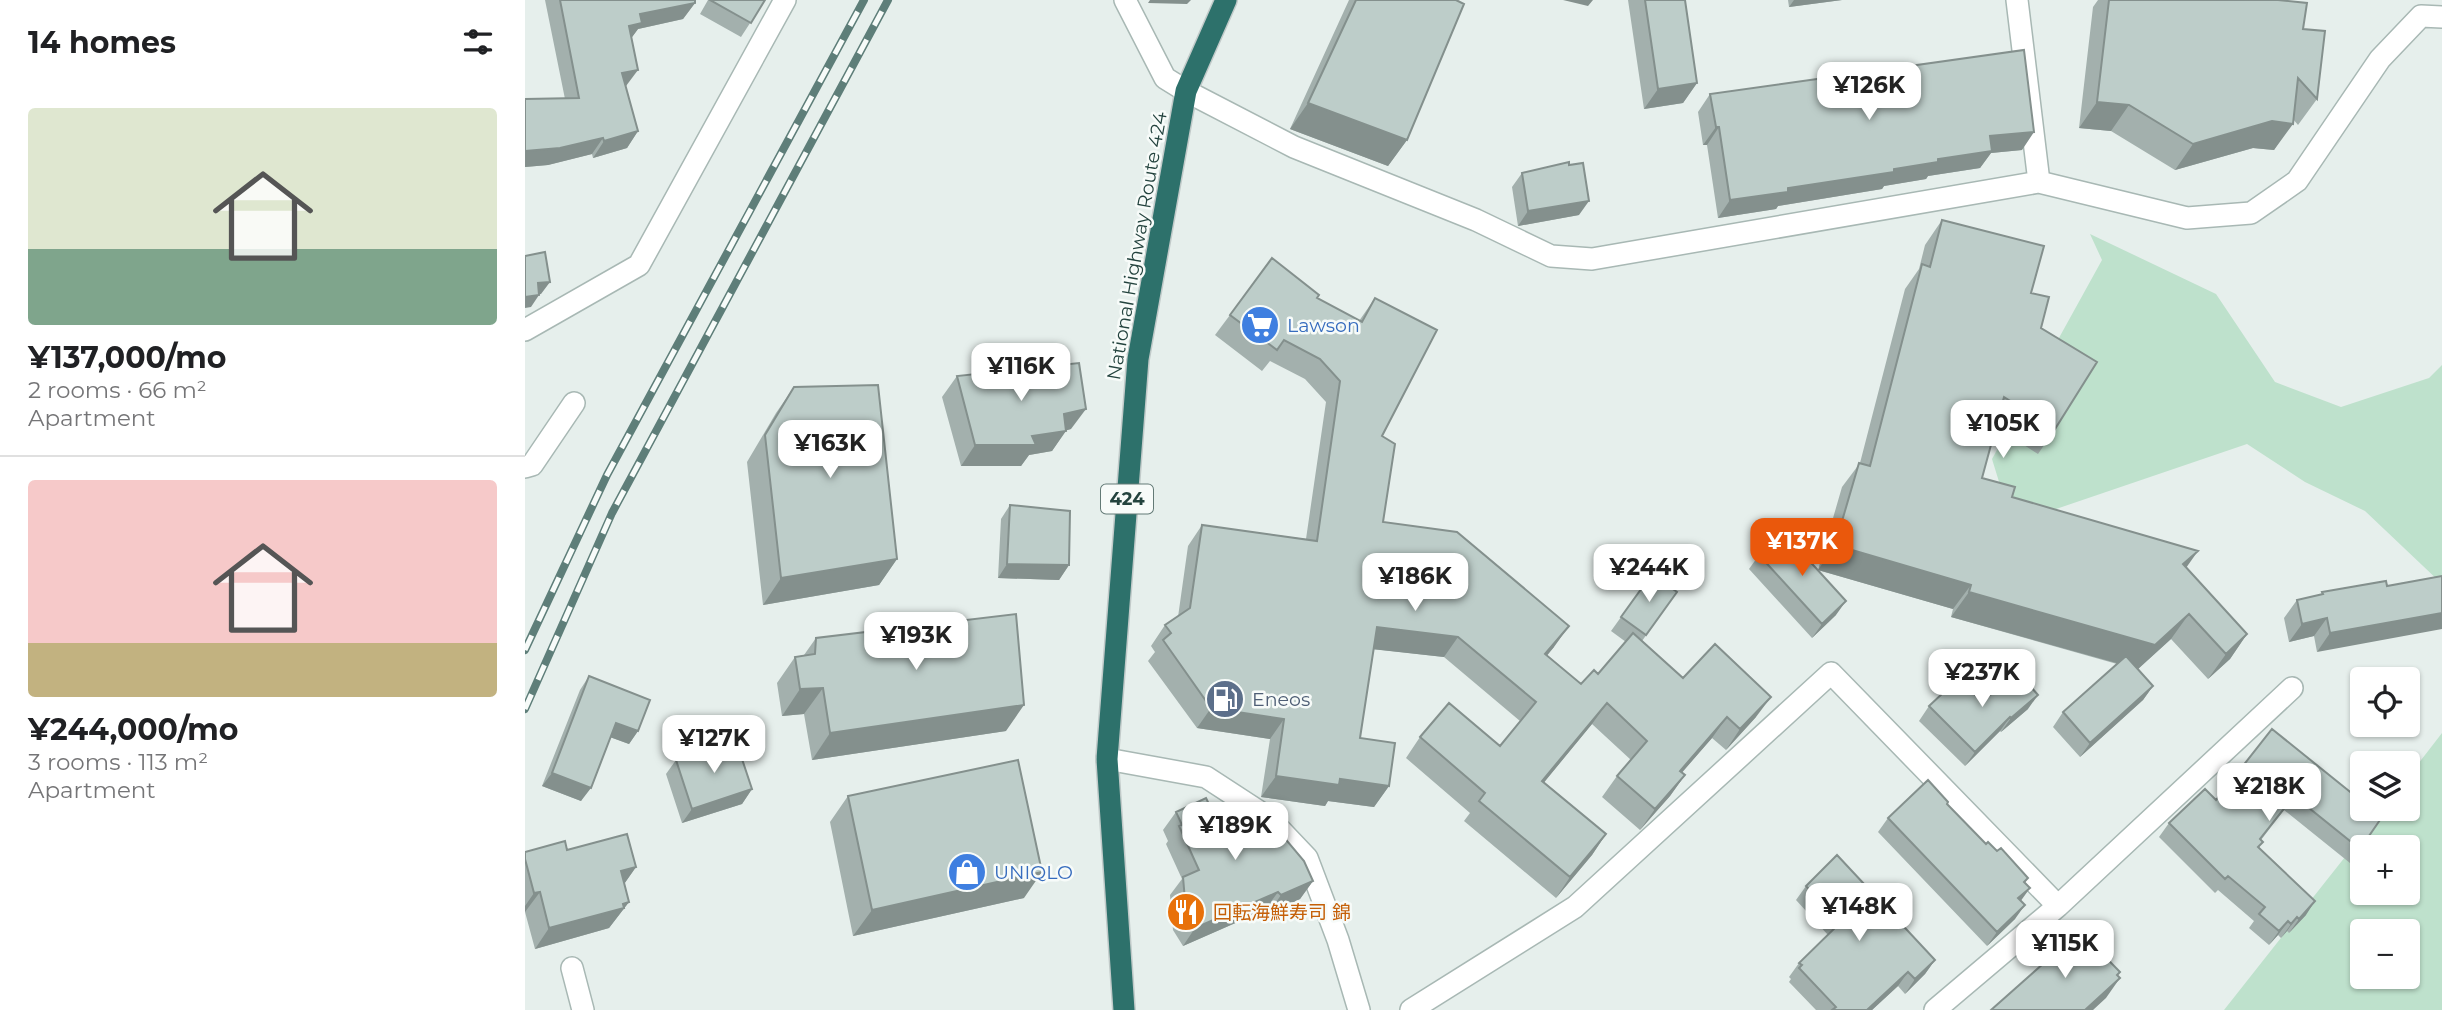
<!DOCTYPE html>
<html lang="en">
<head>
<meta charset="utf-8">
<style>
  body { margin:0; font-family:Montserrat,"Noto Sans JP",sans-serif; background:#f6f6f6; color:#202124; height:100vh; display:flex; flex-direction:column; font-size:26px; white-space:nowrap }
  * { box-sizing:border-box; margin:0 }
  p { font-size:23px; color:#757577 }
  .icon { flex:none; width:38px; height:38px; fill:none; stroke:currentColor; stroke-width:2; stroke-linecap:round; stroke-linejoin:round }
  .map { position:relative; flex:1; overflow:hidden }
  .details { display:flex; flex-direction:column; background:#fff; width:525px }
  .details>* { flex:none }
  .buttons { position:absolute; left:1825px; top:667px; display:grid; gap:14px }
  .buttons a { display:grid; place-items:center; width:70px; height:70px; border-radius:7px; background:#fff; box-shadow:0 2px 5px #0004; font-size:35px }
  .price { position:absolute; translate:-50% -60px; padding:0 16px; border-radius:14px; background:#fff; color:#222; font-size:23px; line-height:46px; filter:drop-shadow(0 2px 4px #0008) }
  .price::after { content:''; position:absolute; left:50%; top:42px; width:21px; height:16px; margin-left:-10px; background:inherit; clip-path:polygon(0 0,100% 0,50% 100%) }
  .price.on { background:#ea580c; color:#fff }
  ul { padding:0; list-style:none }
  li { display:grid; align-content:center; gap:14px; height:371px; padding:0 28px }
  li+li { border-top:2px solid #e0e0e0 }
  li span { display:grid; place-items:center; height:217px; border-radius:7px; color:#555 }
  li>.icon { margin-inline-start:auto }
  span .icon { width:126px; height:126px; fill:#fffc; stroke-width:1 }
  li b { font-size:30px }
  h2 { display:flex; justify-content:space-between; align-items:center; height:84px; padding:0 28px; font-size:30px }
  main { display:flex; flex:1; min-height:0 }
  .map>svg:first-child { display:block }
  .green { fill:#bee1cc; fill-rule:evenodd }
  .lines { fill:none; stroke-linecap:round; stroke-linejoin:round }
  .minor-casing { stroke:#a8b8b4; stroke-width:24 }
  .highway-casing { stroke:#c1cac9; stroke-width:24 }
  .minor { stroke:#fff; stroke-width:21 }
  .highway { stroke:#2d716b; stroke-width:21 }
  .rail-casing { stroke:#5e7e79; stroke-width:8 }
  .rail { stroke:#f7fbf9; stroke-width:5; stroke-dasharray:16; stroke-linecap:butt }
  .wall { fill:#a3b0ad }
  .shaded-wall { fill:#84908d }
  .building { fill:#bdcdc9; stroke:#84908d; stroke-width:2 }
  .labels { text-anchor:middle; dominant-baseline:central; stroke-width:5; stroke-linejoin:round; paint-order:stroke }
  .shield { fill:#f7fbf9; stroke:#637a76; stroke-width:2 }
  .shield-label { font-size:18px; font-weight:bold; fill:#23433e }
  .street-label { font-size:19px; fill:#23433e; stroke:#f7fbf9 }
  .shop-label { font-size:19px; fill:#366cbe; stroke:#f7fbf9; text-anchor:start }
  .service-label { font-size:19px; fill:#4e5e75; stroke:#f7fbf9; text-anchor:start }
  .food-label { font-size:19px; fill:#c56008; stroke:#f7fbf9; text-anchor:start }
</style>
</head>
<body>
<main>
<section class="details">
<h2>14 homes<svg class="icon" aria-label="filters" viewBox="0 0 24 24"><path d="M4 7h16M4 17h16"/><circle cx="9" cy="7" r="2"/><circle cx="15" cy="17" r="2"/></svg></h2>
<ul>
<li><span style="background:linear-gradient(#dfe7d0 65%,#7fa58c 0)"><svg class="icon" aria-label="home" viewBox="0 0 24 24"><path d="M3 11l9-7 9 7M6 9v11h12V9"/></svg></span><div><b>¥137,000/mo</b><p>2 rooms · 66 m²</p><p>Apartment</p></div></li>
<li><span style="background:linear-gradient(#f6c9c9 75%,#c2b280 0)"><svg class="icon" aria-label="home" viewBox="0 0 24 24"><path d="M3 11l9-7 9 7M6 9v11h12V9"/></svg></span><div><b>¥244,000/mo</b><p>3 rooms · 113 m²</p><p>Apartment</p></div></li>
</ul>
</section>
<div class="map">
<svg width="1917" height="1010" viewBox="0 0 1917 1010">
  <rect width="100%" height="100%" fill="#e6efec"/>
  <path class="green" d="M1565,234l126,60 59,88 66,25 88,-29 13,-13v219l-77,-73 -60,-29 -58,-38 -235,80 -20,-65 110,-199z
    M1917,733v277h-218l159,-201 25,-1v-31zM1838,847h45v45h-45zM1838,931h45v45h-45z"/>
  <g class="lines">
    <defs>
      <path id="minor" d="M600,0l40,78 21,13 108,56 182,73 75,36 41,3 447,-77 148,36 64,-5 46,-32 83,-122 41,-43 21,1
        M1492,0l22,182
        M0,330l114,-65 146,-265
        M0,467l7,-2 42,-62
        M582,759l99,18 63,41 38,40 31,82 21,70
        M47,968l11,42
        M886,1010l164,-103 256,-234 227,233
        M1410,1010l123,-104 234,-218"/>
      <path id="highway" d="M599,1010l-17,-251 31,-400 48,-268 40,-91"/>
    </defs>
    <use href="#minor" class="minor-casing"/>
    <use href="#highway" class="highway-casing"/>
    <use href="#minor" class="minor"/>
    <use href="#highway" class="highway"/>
    <defs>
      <path id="rail" d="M0,650l82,-175 257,-475
        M0,709l87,-196 276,-513"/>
    </defs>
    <use href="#rail" class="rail-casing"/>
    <use href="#rail" class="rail"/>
  </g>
  <path class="wall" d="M20,0h150v3l-12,16 -45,10 -7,9 -5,49 12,44 -11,17 -34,10 -1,-4 -44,11 -23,2v-68h40z
    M183,0h57l-24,37 -41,-23z
    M824,0h107l-49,140 -19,26 -98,-37z
    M1103,0h57l12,83 -14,20 -39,6z
    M1263,0h54l-53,7z
    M1573,0h180l25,29 14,70 -19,26 -5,-6 -19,31 -21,-2 -78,22 -64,-39 -32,-3 14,-121z
    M1185,94l312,56 -31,3 -11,15 -52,8 -2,3 -42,7 -2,3 -104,17 -2,3 -58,9 -11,-73h-4l-5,-33z
    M1044,165l10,50 -61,11 -6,-39 10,-14z
    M1417,220l89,73 10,35 14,101 -17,25 -42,-27 -14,51 30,19 174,71 61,66 -17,25 -22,20 -37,-40 -33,30 15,17 -10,14 -63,57 -27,-30 10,-15 54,-48 -166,-47 2,-8 -135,-39 24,-83 18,-24 45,-174 14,-20 6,-24z
    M792,298l42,23 16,-23 7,138 1,86 171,125 -7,8 34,29 17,-10 28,-32 -15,-11 41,-57 25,18 -35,49 41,37 73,39 -30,33 -14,-12 -30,34 3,3 -15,21 -30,34 -38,-33 15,-21 14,-16 -39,-36 -48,58 62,52 -14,21 -36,43 -92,-77 6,-8 -64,-55 14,-21 80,9 20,-25 -76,-64 -71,-8 -13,89 29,48 -15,21 -46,-6 -3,5 -64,-9 9,-58 -73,-11 -49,-67 7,-9 -4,-6 14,-21 13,-8 10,-71 14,-21 104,14 20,-137 -21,-23 -35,-18 -8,10 -47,-36 15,-20z
    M432,376l114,53 -5,1 -14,21 -23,4 -8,11h-60l-19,-69z
    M269,387l103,172 -18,26 -116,20 -16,-143 29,-49z
    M485,505l59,60 -10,15 -61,-2 3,-59z
    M1234,555l77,60 -24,23 -63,-69z
    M1862,586l-70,66 -3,-16 -25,6 -5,-24 13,-18 24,-5 1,-3z
    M291,638l190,93 -194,29 -8,-46 -22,2 -5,-33 18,-26 9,-2z
    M64,676l49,55 -9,13 -19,-7 -29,64 -39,-15 38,-96z
    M1457,702l46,7 -27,23 -1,-1 -35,35 -46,-45 10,-15z
    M1747,729l81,68 29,20 -32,46 -66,-53 -23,30 -2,8 47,67 -17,18 -2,-2 -6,7 -3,-3 -9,10 -20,-17 5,-7 -36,-31 -3,3 -56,-56 10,-14 47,-23z
    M151,760l76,29 -10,15 -60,19 -16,-49z
    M323,796l176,102 -171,38 -23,-114z
    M1422,804l39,40 11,7 31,27 -3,5 -10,36 -28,27 -109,-114 10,-14z
    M651,812l39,5 64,22 34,42 -13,18 -32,15 -3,-4 -82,36 -10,-16 -3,-35 12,-16 -16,-35 2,-3 -5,-11z
    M42,850l69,17 -12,17 5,18 -20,26 -74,21 -10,-37v-60z
    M1281,886l129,74 -10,14 -20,20 -7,-8 -26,24h-56l-27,-28 2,-3 -2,-2 10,-14 29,-28 -32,-35z"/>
  <path class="shaded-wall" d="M625,0h41l-4,4 -39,-1z
    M1038,0h30l-5,6z
    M1269,0h48l-53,7z
    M170,3l-12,16 -45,10 -8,11 -1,-14 11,-12z
    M113,70l-12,16 -4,-13z
    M1172,83l-14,20 -39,6 14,-20z
    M1572,102l32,3 -18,26 -32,-3z
    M783,103l99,37 -19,26 -98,-37z
    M1747,121l21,3 -19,26 -21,-2 -78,22 18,-26z
    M1191,127h3l-12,18h-4z
    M113,131l-11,17 -34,10 11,-17z
    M1509,132l-12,18 -31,3 -11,15 -52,8 -2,3 -42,7 -2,3 -104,17 -2,3 -58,9 12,-18 208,-41 52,-23z
    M78,138l-11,16 -44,11 -23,2v-16z
    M1064,201l-10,14 -61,11 10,-15z
    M25,282l-9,12 -12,2 9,-13z
    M14,295l-8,12 -6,1v-11z
    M561,409l-15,20 -10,3 5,-1 -14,20 -23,4 -8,11h-60l14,-21 57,-9 32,-22z
    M1310,545l136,40 -18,24 -135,-39z
    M1673,551l-17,24 2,-11z
    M372,559l-18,26 -116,20 18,-27z
    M482,564l62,1 -10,15 -61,-2z
    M1444,592l220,22 -18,25 -33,30 -187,-52z
    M1321,601l-10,14 -24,23 10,-14z
    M1917,613v16l-125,23 13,-19z
    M1802,618l-13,18 -25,6 13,-18z
    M1044,626l-15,21 -23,28 14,-21z
    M852,627l81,10 -14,20 -82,-9z
    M1722,634l-17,25 -22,20 18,-25z
    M1628,686l-10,14 -63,57 10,-14z
    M298,688l-19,26 -22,2 18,-27z
    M1513,695l-10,14 -27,23 10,-14z
    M1246,697l-15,20 -30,33 14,-21z
    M1082,703l-15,21 -64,78 14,-21z
    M499,705l-18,26 -194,29 18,-27z
    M686,708l73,11 -14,20 -73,-11z
    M1202,717l-15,21 -46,53 14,-20z
    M1485,717l-10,14 -35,35 10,-14z
    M91,723l22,8 -9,13 -22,-8z
    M27,773l39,15 -10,13 -39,-15z
    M1160,775l-15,21 -30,34 15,-21z
    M751,776l64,3 49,7 -15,21 -46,-6 -3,5 -64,-9z
    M227,789l-10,15 -60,19 10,-14z
    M1081,834l-14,21 -36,43 14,-21z
    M111,867l-14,20 -1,-16z
    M517,872l-18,26 -171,38 19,-26z
    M788,881l-13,18 -32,15 13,-19z
    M1505,888l-10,14 -2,-4z
    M15,892l-15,20v-6l9,-13z
    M753,892l-13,18 -82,36 12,-18z
    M1790,901l-9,14 -17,18 10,-14z
    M104,902l-20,26 -74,21 14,-21z
    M1500,905l-10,14 -28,27 10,-14z
    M1772,917l-10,14 -6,7 10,-14z
    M1763,921l-10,14 -9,10 10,-14z
    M1410,960l-10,14 -20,20 10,-15z
    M1383,972l-10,14 -26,24h-5z
    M1595,972l-12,17 12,-11 -14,20 -13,12h-8z"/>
  <path class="building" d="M35,0h135v3l-55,11 2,9 -13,3 9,44 -16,3 16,58 -34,10 -1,-3 -43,10 -35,3v-52l54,-1z
    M185,0h55l-14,23z
    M831,0h100l8,4 -57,136 -99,-37z
    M1120,0h40l12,83 -39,6z
    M1584,0h169l29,3 -4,26 22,2 -8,68 -19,-21 -5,46 -21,-3 -79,23 -64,-39 -32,-3z
    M1499,50l10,82 -44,4 2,15 -54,8v3l-44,7v3l-106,16v4l-58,8 -11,-73h-3l-6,-33z
    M1044,162v3l14,-2 6,38 -61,10 -6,-38z
    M1417,220l102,26 -13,47 18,4 -8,31 56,34 -42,67 -51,-32 -22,81 33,9 -3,10 186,54 -15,13 64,70 -21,20 -37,-40 -34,31 -186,-53 2,-7 -136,-40 24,-82 11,3 52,-202 8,3z
    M20,252l5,30 -12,1 1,12 -14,2v-41z
    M747,258l47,37 -2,3 45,24 13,-24 62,32 -55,106 13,8 -12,78 74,10 112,94 -24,28 36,30 13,-14 4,4 35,-41 50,45 32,-34 56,53 -31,32 -13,-12 -47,54 5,4 -30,34 -38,-33 30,-35 -40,-38 -65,78 64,53 -36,43 -91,-76 6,-8 -65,-56 29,-34 51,43 36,-44 -78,-65 -81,-10 -17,111 35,5 -6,43 -49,-7 -1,6 -63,-9 8,-57 -73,-11 -48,-68 8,-7 -6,-8 25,-17 12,-83 115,16 23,-160 -20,-22 -36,-19 -7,10 -47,-35z
    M554,363l7,46 -22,5 2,17 -34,5 4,9h-61l-18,-69z
    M353,385l19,174 -116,19 -16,-143 29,-48z
    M485,505l60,6 -1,54 -62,-1z
    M1258,532l63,69 -24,23 -63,-69z
    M1127,574l25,18 -31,43 -25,-18z
    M1917,576v37l-112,20 -3,-15 -25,6 -5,-24 26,-6 -1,-2 64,-11 1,5z
    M491,614l8,91 -194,28 -7,-45 -23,1 -5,-32 20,-3 1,-16z
    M1601,656l27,30 -63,57 -27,-31z
    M1492,671l21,24 -27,23 -1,-1 -35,35 -46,-46 30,-28 23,24z
    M64,676l61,24 -12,31 -22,-8 -25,65 -39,-15z
    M1747,729l82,66 -1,2 10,7v4h6l13,9 -22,32 -66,-53 -34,43 3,3 -5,5 57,54 -16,18 -2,-2 -6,7 -3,-3 -9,10 -20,-17 6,-7 -37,-31 -3,3 -56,-56 36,-34 11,11z
    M211,741l16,48 -60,20 -16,-49z
    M493,760l24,112 -170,38 -24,-114z
    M1403,780l20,22 -1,2 39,40 2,-2 9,9 4,-3 27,30 -4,4 6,6 -12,10 7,7 -28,27 -109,-114z
    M681,798l9,19 21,-10 36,20 7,12 4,-3 21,25 9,20 -32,14 -3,-3 -83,36 -9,-16 -3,-35 16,-7 -20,-44 3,-1 -6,-13z
    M102,834l9,33 -15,4 8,31 -6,2 1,4 -75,20 -9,-36 -6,1 -9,-34v-7l40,-11 2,9z
    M1312,855l98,105 -20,19 -7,-7 -41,38h-35l4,-3 -37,-39 3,-3 -3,-2 41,-40 -34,-37z
    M1555,931l40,41 -3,3 3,3 -35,32h-94z"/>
  <defs>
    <symbol id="supermarket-disc" viewBox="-11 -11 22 22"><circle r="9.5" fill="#3f7fe0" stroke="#f7fbf9"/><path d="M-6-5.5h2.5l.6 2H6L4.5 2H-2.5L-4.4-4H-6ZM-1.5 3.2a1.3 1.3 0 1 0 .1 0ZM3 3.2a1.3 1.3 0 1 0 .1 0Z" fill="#fff"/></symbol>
    <symbol id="fuel-disc" viewBox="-11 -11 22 22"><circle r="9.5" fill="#5c6f8a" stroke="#f7fbf9"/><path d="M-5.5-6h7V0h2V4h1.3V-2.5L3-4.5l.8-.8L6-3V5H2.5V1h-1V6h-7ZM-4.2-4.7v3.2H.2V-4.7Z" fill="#fff"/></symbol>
    <symbol id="shop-disc" viewBox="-11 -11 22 22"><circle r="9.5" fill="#3f7fe0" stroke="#f7fbf9"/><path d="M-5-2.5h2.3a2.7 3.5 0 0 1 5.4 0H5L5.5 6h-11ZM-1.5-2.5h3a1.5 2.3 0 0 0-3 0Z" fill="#fff"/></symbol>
    <symbol id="restaurant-disc" viewBox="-11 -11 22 22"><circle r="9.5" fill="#e8710a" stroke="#f7fbf9"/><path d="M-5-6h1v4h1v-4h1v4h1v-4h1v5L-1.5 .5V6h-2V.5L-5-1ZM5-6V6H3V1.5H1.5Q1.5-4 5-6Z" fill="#fff"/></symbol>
  </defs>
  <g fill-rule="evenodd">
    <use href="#supermarket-disc" x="713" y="303" width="44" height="44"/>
    <use href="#fuel-disc" x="678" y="677" width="44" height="44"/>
    <use href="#shop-disc" x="420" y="850" width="44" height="44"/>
    <use href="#restaurant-disc" x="639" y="890" width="44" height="44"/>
  </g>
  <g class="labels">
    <rect class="shield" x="576" y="484.5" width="52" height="29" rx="5"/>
    <g class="shield-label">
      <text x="602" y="499">424</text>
    </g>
    <g class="street-label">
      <text transform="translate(612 246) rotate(-80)">National Highway Route 424</text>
    </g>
    <g class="shop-label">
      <text x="762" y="325">Lawson</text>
      <text x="469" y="872">UNIQLO</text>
    </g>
    <g class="service-label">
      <text x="727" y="699">Eneos</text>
    </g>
    <g class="food-label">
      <text x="688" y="912">回転海鮮寿司 錦</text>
    </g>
  </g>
</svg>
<div class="buttons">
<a><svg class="icon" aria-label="locate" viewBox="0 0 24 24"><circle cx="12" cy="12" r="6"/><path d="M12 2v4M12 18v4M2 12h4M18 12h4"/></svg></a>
<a><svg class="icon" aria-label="layers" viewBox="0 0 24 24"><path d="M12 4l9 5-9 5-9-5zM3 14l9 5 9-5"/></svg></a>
<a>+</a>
<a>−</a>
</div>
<b class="price" style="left:1344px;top:122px">¥126K</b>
<b class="price" style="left:496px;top:403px">¥116K</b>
<b class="price" style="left:1478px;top:460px">¥105K</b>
<b class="price" style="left:305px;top:480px">¥163K</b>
<b class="price on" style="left:1277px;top:578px">¥137K</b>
<b class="price" style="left:1124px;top:604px">¥244K</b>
<b class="price" style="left:890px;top:613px">¥186K</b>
<b class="price" style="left:391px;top:672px">¥193K</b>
<b class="price" style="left:1457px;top:709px">¥237K</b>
<b class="price" style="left:189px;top:775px">¥127K</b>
<b class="price" style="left:1744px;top:823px">¥218K</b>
<b class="price" style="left:710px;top:862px">¥189K</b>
<b class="price" style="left:1334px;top:943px">¥148K</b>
<b class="price" style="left:1540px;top:980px">¥115K</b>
</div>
</main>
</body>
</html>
